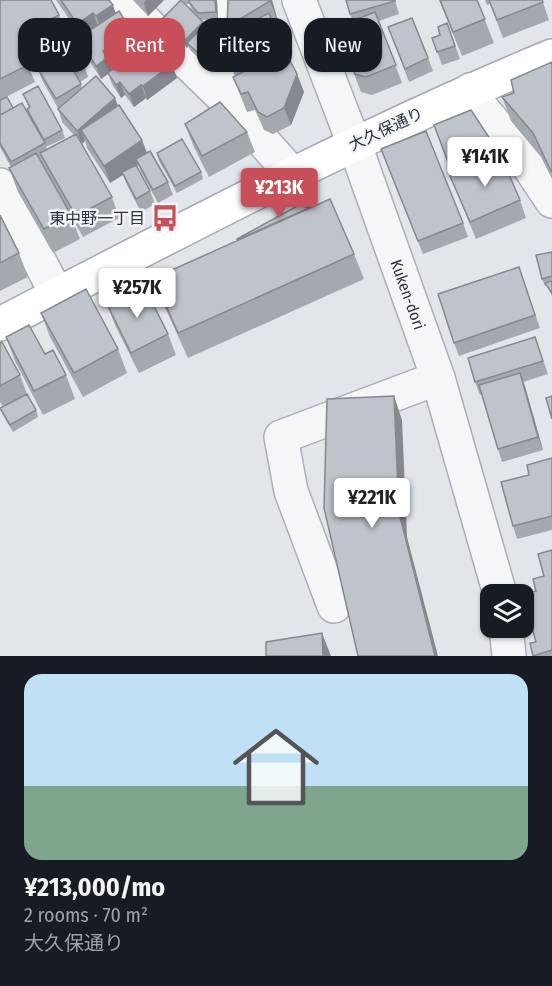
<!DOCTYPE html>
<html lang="en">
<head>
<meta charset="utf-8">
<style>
  body { margin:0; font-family:"Fira Sans Condensed","Noto Sans JP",sans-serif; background:#20242c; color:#f1f3f6; height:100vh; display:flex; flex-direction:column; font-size:22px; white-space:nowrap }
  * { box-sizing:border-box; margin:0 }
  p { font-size:20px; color:#9ea1a6 }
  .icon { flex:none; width:33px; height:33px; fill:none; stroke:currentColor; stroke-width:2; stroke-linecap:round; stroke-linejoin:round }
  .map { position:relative; height:656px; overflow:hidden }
  .drawer { display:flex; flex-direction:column; background:#171b24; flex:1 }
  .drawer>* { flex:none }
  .banner { position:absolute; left:18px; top:18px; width:516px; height:54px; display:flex; gap:12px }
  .fabs { position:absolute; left:480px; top:584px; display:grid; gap:12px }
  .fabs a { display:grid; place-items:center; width:54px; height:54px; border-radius:12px; background:#171b24; box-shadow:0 2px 4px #0004; font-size:30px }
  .price { position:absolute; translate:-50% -51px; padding:0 14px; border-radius:6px; background:#fff; color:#222; font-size:20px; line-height:39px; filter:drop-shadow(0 2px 3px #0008) }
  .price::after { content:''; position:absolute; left:50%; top:36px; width:18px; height:14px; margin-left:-9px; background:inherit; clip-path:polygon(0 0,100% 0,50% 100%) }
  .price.current { background:#c84e59; color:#fff }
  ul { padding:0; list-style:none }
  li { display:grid; align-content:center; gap:12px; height:318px; padding:0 24px }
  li+li { border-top:2px solid #363941 }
  li span { display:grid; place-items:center; height:186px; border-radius:18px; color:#555 }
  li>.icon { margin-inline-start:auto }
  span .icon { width:108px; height:108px; fill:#fffc; stroke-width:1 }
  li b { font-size:26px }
  .pill { padding:0 21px; border-radius:18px; background:#171b24; box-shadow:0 2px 4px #0004; font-size:21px; line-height:54px }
  .pill.current { background:#c84e59; color:#fff }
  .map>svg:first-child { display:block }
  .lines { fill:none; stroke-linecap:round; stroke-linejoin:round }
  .minor-casing { stroke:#abafb7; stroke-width:36 }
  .major-casing { stroke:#a2a8b5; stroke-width:36 }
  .minor { stroke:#f5f6f8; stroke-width:33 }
  .major { stroke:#fff; stroke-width:33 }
  .wall { fill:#a4a8af }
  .shaded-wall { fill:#86888f }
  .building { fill:#bfc3cc; stroke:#86888f; stroke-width:1.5 }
  .labels { text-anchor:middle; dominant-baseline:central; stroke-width:5; stroke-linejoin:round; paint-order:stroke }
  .street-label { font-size:16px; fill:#2b3141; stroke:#f2f4f7 }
  .poi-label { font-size:16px; fill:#2b3141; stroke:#f2f4f7; text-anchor:end }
</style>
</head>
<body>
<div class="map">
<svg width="552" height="656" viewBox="0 0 552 656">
  <rect width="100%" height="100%" fill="#e2e5ea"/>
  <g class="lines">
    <defs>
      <g id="minor">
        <path d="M123,0l108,105 61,69"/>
        <path d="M229,0l-3,28 5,77"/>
        <path id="s1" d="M299,0l59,154 80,224 62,216"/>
        <path d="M470,90l5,10 47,56 30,45"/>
        <path d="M0,185l57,110"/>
        <path d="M334,606l-43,-115 -10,-54 157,-59"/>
        <path d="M506,627l3,29"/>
      </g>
      <path id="major" d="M0,324c182,-94 363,-190 552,-268"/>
    </defs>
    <use href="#minor" class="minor-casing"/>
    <use href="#major" class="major-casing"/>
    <use href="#minor" class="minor"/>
    <use href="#major" class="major"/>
  </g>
  <path class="wall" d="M0,0l59,15 6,18 -16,8 1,2 34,21 4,13 -8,5 2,6 36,17 29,48 21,29 5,13 -15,8 -17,-31 -3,-7 -1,1 13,25 5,13 -14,8 -14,-27 -4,-10 -13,8 -23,-35 -2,-7 -3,3 30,53 7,21 -36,19 -12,-21 9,23 -27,14 -35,-61 -9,-24 2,-1 -11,-20v-47l13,8 16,7 -2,-6 2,-1 -6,-14 39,36 3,8 -19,9v-1l1,4 27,-15 -12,-13 -4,-14 -15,-26 -5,-13 3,-2 -4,-9 -10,5 8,19 -35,18z
    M56,0h53l7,13 16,19 5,13 -28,18 3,7 65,8 -30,22 -1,-2 -12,9 -9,-12 -4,3 -8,-12 -5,-12 -7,5 -18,-28 -5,-13 3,-2z
    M133,0h31l-16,16z
    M183,0h34l1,19 -17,1 -10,-11 -1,-5h-5l30,35 -1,24 -5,5 -19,-18 -2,-4 -1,2 -22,-22 -3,-7 23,-16z
    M228,0h44l7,25 -5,3 9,24 14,22 7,18 -13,33 -18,9 -9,-4 -9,-20 -8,2 -14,-35 2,-1 -4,-10 -2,-33 -2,-6z
    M395,0l4,14 -20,7 23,62 -30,12 -11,-3 -25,-65 17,-6 -3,-7z
    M439,0h38l17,43 -32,13z
    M485,0h57l7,20 -46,18 -13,-34 -3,1z
    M447,23l13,36 -18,6 -10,-27 8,-3z
    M393,40l35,18 5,13 -24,11z
    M552,62v117l-11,-22 -30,-36 -9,-24 12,-4z
    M185,124l62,8 8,20 -46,25 -16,-32z
    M434,125l60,20 4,10 22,45 6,18 -50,21 -19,-46 -7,-17 3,-1z
    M381,149l82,74 5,14 -45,17z
    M157,153l44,19 2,7 -26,14 -18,-32z
    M0,215l19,38 9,24 -28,14z
    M552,252v44l-6,-11 -1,1 -3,-7z
    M354,254l10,25 -176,79 -25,-55 -9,-25z
    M519,267l21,61 -81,28 -5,-13z
    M107,304l61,30 8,21 -37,18 -24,-48z
    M41,313l77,36 9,24 -44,24 -33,-60z
    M6,337l39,17 21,21 9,24 -32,16 -28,-54z
    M535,337l13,37 -25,8 20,68 -41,12 -4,-13 -16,-55 -2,1 -5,-13z
    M0,343l20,32 7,19 9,16 2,7 -25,15 -10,-17 -3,-7 3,-1 -3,-5z
    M552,458v72l-35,9 -4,-13 16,-51z
    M552,550v106h-18l2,-14v-51l8,-15z"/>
  <path class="shaded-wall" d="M146,0h18l-16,16 -4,-13z
    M215,0h2l1,19 -2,-7z
    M270,0h2l7,25 -9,-24z
    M113,5l4,13 -16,11 -5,-13z
    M93,13l5,13 -16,11 -5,-13z
    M203,22l3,7 -19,14 1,3 -1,2 -3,-7z
    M132,32l5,13 -28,18 3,8 -11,8 -5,-13 7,-15z
    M213,32l2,7 -1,24 -5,5 -3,-8z
    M172,64l5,14 -30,22 -4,-14z
    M297,74l7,18 -13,33 -7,-17z
    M120,82l5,13 -4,3 -5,-13z
    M141,85l5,13 -12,9 -5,-13z
    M115,98l5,13 -39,19 4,11 -3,3 -5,-13z
    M142,140l7,18 -13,1 2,6 -28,18 -6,-17z
    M520,373l5,13 18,64 -5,-13z
    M394,396l8,24 5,117 31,119h-3l-36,-143z
    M322,633l9,23h-8z"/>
  <path class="building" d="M0,0h51l8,15 -17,9 4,8 -27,14 9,19 -28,14z
    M61,0h48l4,5 -17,11 -3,-3 -16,11z
    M181,0l22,22 -19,19 -22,-22z
    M189,0h26l1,12 -18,1 -9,-11z
    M228,0h42v1l-43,26z
    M346,0h48l1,1 -45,13z
    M440,0h37l8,19 -32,13z
    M489,0h53l1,2 -46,18z
    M119,11l13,21 -29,19 4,7 -11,8 -18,-28z
    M375,12l21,53 -30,12 -11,-3 -19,-47z
    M269,13l11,29 -49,24 -2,-33z
    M412,18l16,40 -23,11 -17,-42z
    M447,23l8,23 -18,6 -5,-14 8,-3 -2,-8z
    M204,26l9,6 -1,24 -6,4 -19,-17z
    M66,34l18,30 -11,6 8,14 -25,15 -18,-30 5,-3 -8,-14z
    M153,39l19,25 -29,22 -2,-1 -12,9 -9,-12 -4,3 -8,-12z
    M285,51l12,23 -13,34 -17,9 -9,-5 -10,-20 -7,2 -8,-17z
    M552,62v109h-1l-18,-38 -31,-36 12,-4 -3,-13z
    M96,76l19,22 -38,33 -19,-22z
    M38,86l24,44 -18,10 -17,-31 3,-2 -7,-13z
    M7,97l6,11 -13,7v-15z
    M220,102l27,30 -45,24 -17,-32z
    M22,103l23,40 -34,19 -11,-19v-28z
    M119,105l23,35 -38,26 -23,-36z
    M471,110l23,35 -46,17 -14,-37z
    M426,131l37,92 -45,18 -37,-92z
    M76,134l36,63 -36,19 -36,-63z
    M182,139l19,33 -26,14 -18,-33z
    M150,151l18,31 -15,8 -17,-31z
    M36,153l35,62 -27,14 -35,-61z
    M500,154l20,46 -50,22 -20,-46z
    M136,165l14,26 -14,8 -14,-27z
    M330,199l24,55 -176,79 -24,-55z
    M299,205l10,3 -72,32v-1z
    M0,215l19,38 -19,10z
    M552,252v24l-10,3 -6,-24z
    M519,267l16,48 -81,28 -16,-49z
    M552,281v12l-7,-10z
    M144,286l24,48 -37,19 -24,-49z
    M86,289l32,60 -44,24 -33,-60z
    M29,325l16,29 8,-4 13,25 -32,16 -28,-54z
    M535,337l8,24 -68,21 -7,-24z
    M2,342l18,33 -20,11v-43z
    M520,373l18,64 -40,12 -19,-64z
    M27,394l9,16 -26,15 -10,-17z
    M394,396l5,117 36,143h-77l-34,-148 3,-109z
    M552,396v23l-6,-21z
    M552,458v58l-39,10 -12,-44 28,-7 -2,-10z
    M552,550v100l-19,6 -3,-13 6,-1 -13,-48 13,-3 -3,-12 11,-3 -6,-22z
    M322,633l1,23h-57v-14z"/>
  <defs>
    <symbol id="bus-bare" viewBox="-9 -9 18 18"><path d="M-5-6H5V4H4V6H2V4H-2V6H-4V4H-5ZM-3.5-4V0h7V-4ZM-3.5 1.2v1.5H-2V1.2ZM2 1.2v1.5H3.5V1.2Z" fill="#c84e59" stroke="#f2f4f7" stroke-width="2.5" paint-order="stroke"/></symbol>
  </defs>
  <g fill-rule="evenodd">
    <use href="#bus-bare" x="146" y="199" width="38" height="38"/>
  </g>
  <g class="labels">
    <g class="street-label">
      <text transform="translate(386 129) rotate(-25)">大久保通り</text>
      <text stroke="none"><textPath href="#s1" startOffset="314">Kuken-dori</textPath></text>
    </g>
    <g class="poi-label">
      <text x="145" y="218">東中野一丁目</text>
    </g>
  </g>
</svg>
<div class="fabs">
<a><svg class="icon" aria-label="layers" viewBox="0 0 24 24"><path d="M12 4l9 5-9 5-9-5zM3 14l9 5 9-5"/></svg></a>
</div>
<b class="price" style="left:485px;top:188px">¥141K</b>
<b class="price current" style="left:279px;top:219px">¥213K</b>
<b class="price" style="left:137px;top:319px">¥257K</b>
<b class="price" style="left:372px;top:529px">¥221K</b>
<div class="banner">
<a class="pill">Buy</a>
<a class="pill current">Rent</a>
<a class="pill">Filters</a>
<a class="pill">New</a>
</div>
</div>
<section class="drawer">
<ul>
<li><span style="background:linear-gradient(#bfe0f5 60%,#7fa58c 0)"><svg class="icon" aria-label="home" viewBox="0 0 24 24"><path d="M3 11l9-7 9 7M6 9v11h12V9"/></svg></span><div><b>¥213,000/mo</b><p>2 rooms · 70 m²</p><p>大久保通り</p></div></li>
</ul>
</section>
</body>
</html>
